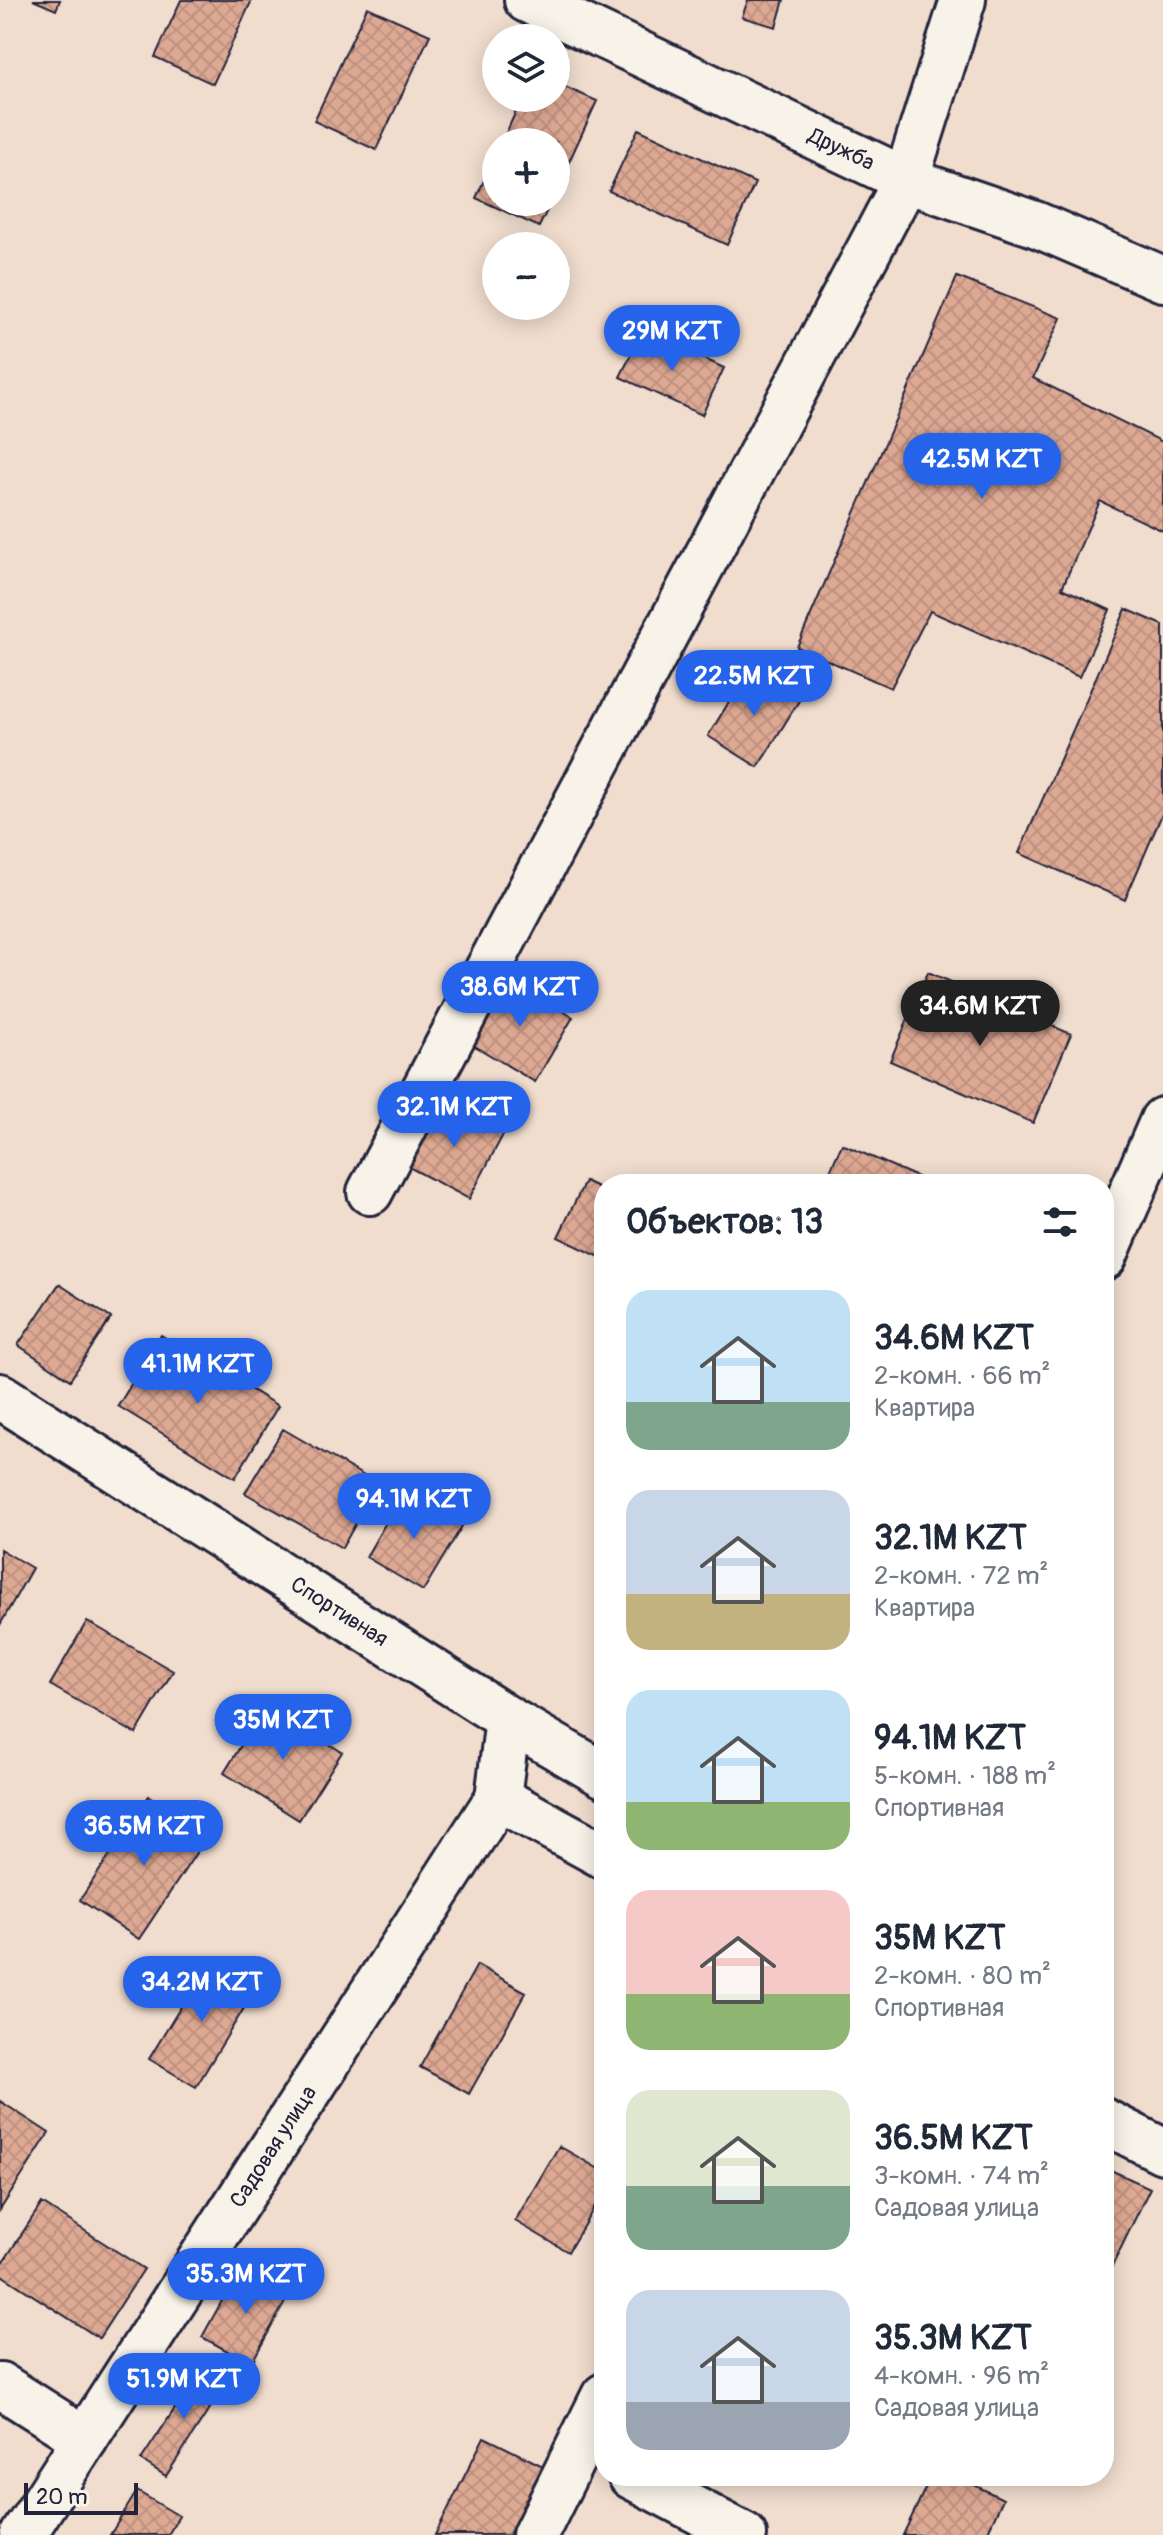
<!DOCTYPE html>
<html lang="ru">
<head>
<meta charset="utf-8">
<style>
  body { margin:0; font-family:Pangolin,sans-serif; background:#f6f6f7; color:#1f2937; height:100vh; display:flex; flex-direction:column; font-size:30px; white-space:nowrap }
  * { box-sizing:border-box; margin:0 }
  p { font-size:26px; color:#747a83 }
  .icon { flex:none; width:44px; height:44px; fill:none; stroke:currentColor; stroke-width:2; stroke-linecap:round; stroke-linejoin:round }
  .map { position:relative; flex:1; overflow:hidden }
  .side { position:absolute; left:594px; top:1174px; width:520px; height:1312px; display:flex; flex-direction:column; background:#fff; border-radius:32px; box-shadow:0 4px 20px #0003 }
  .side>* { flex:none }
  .fabs { position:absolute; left:482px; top:24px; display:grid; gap:16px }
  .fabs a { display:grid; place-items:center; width:88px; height:88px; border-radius:50%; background:#fff; box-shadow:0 4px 20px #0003; font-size:40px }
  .scale { position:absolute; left:24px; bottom:20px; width:114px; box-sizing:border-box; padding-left:8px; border:4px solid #22223b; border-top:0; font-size:22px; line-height:28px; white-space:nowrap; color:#22223b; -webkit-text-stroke:6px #f7f3e8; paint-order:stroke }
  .price { position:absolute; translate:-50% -68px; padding:0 18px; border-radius:28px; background:#2563eb; color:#fff; font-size:26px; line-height:52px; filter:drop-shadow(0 2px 4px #0008) }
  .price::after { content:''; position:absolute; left:50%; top:48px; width:24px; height:18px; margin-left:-12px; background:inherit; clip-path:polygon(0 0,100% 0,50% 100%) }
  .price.selected { background:#222; color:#fff }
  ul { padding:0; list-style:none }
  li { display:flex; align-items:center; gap:24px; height:200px; padding:0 32px }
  li span { display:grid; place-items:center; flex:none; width:224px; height:160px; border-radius:24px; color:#555 }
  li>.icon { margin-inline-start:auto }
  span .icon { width:96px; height:96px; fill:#fffc; stroke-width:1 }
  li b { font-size:34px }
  h2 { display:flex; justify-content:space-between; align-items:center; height:96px; padding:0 32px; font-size:34px }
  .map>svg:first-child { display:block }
  .building { fill:url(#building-cross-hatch); stroke:#22223b; stroke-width:2 }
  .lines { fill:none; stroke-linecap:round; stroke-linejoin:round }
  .minor-casing { stroke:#22223b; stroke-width:50 }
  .minor { stroke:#f7f3e8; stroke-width:44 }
  .labels { text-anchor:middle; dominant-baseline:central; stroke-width:7; stroke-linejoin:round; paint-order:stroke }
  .street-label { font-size:22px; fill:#22223b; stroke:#f7f3e8 }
</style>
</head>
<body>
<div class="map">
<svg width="1163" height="2535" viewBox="0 0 1163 2535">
  <defs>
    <pattern id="building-cross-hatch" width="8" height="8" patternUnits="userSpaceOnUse" patternTransform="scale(2)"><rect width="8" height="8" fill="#dea993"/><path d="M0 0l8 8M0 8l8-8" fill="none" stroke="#be9180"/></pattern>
  </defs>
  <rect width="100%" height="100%" fill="#f0ddce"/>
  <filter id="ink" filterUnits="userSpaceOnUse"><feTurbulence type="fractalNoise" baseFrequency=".0125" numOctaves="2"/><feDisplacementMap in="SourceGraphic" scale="16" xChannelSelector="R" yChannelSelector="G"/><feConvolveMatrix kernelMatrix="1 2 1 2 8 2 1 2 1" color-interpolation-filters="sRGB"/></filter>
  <g filter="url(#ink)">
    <path class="building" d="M33,0h27l-4,10z
      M181,0h71l-39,84 -58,-27z
      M748,0h36l-8,27 -34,-10z
      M367,7l63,28 -54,115 -62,-29z
      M556,83l41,18 -41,89v-48h-54l20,-44h34z
      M638,129l117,54 -28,62 -118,-54z
      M496,154v48h55l-12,25 -63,-29z
      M957,277l104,41 -28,60 130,64v89l-63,-30 -38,87 48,22 -31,67 -149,-66 -39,77 -94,-41z
      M643,330l81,38 -22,47 -82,-38z
      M1126,609l37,16v187l-38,88 -106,-47z
      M750,668l50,31 -42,68 -50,-31z
      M928,972l143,62 -38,89 -143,-62z
      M505,977l68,40 -38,65 -67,-40z
      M440,1099l64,34 -35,66 -64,-34z
      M842,1144l91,40h-109z
      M585,1181l19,9v69l-46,-22z
      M59,1284l52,34 -41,62 -52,-35z
      M161,1335l117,71 -43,72 -117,-72z
      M283,1429l95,55 -36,64 -97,-55z
      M404,1491l58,35 -39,65 -57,-34z
      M0,1549l32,19 -32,57z
      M87,1621l86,50 -37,63 -86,-49z
      M266,1705l76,47 -43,68 -75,-47z
      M149,1796l59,39 -69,104 -59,-39z
      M208,1962l47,28 -59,97 -47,-28z
      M477,1965l49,27 -57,102 -49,-27z
      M0,2101l49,32 -49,77z
      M559,2146l45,26v19l-36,61 -53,-31z
      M1104,2167l46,21 -46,95z
      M42,2203l102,66 -45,69 -99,-64v-7z
      M240,2268l49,27 -38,69 -49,-27z
      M203,2366l24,16 -61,94 -25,-16z
      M484,2437l59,29 -34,69h-74z
      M931,2476h25l47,23 -17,36h-83z
      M137,2491l42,25 -11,19h-58z"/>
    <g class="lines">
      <defs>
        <g id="minor">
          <path id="s1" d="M527,0l379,180 129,44 128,55"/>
          <path d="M370,1192l536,-1012 57,-180"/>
          <path d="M1104,1257l59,-137"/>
          <path id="s2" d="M0,1396l508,323 -10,79 106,58"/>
          <path d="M508,1719l96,56"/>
          <path d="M1104,2121l59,30"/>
          <path d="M0,2385l85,54"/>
          <path d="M631,2476l113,59"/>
          <path id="s3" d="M23,2535l475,-737"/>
          <path d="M535,2535l69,-139"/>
        </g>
      </defs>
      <use href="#minor" class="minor-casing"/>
      <use href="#minor" class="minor"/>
    </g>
  </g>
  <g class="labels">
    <g class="street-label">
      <text stroke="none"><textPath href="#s1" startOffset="348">Дружба</textPath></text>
      <text stroke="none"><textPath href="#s2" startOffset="402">Спортивная</textPath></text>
      <text stroke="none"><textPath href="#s3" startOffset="462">Садовая улица</textPath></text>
    </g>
  </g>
</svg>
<div class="fabs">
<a><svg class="icon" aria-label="layers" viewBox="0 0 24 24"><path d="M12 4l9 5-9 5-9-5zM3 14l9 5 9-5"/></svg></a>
<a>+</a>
<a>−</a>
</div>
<div class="scale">20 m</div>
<b class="price" style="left:672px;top:373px">29M KZT</b>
<b class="price" style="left:982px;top:501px">42.5M KZT</b>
<b class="price" style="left:754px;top:718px">22.5M KZT</b>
<b class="price" style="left:520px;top:1029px">38.6M KZT</b>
<b class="price selected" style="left:980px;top:1048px">34.6M KZT</b>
<b class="price" style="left:454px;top:1149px">32.1M KZT</b>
<b class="price" style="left:198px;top:1406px">41.1M KZT</b>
<b class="price" style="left:414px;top:1541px">94.1M KZT</b>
<b class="price" style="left:283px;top:1762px">35M KZT</b>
<b class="price" style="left:144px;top:1868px">36.5M KZT</b>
<b class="price" style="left:202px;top:2024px">34.2M KZT</b>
<b class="price" style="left:246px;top:2316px">35.3M KZT</b>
<b class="price" style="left:184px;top:2421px">51.9M KZT</b>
<section class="side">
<h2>Объектов: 13<svg class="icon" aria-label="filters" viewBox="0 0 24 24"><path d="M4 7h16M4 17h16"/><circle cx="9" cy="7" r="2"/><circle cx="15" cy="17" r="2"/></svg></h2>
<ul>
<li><span style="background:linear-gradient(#bfe0f5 70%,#7fa58c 0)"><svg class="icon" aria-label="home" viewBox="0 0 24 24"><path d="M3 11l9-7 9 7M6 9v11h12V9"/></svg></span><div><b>34.6M KZT</b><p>2-комн. · 66 m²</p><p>Квартира</p></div></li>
<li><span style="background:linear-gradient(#c9d6e8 65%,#c2b280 0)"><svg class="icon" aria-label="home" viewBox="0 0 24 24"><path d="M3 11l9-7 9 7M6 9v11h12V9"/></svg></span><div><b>32.1M KZT</b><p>2-комн. · 72 m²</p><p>Квартира</p></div></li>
<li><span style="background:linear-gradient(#bfe0f5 70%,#8fb573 0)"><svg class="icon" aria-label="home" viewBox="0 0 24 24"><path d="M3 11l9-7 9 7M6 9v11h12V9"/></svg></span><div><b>94.1M KZT</b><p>5-комн. · 188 m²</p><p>Спортивная</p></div></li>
<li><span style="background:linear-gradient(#f6c9c9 65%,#8fb573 0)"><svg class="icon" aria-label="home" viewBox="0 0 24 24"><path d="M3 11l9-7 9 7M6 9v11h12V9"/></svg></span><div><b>35M KZT</b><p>2-комн. · 80 m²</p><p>Спортивная</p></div></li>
<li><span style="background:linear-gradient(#dfe7d0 60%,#7fa58c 0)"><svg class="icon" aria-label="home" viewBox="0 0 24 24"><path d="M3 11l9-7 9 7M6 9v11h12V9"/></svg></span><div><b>36.5M KZT</b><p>3-комн. · 74 m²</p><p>Садовая улица</p></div></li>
<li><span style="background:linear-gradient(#c9d6e8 70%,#9aa5b1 0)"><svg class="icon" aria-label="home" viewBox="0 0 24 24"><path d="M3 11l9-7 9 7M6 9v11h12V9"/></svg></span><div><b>35.3M KZT</b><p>4-комн. · 96 m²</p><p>Садовая улица</p></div></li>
</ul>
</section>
</div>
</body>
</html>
